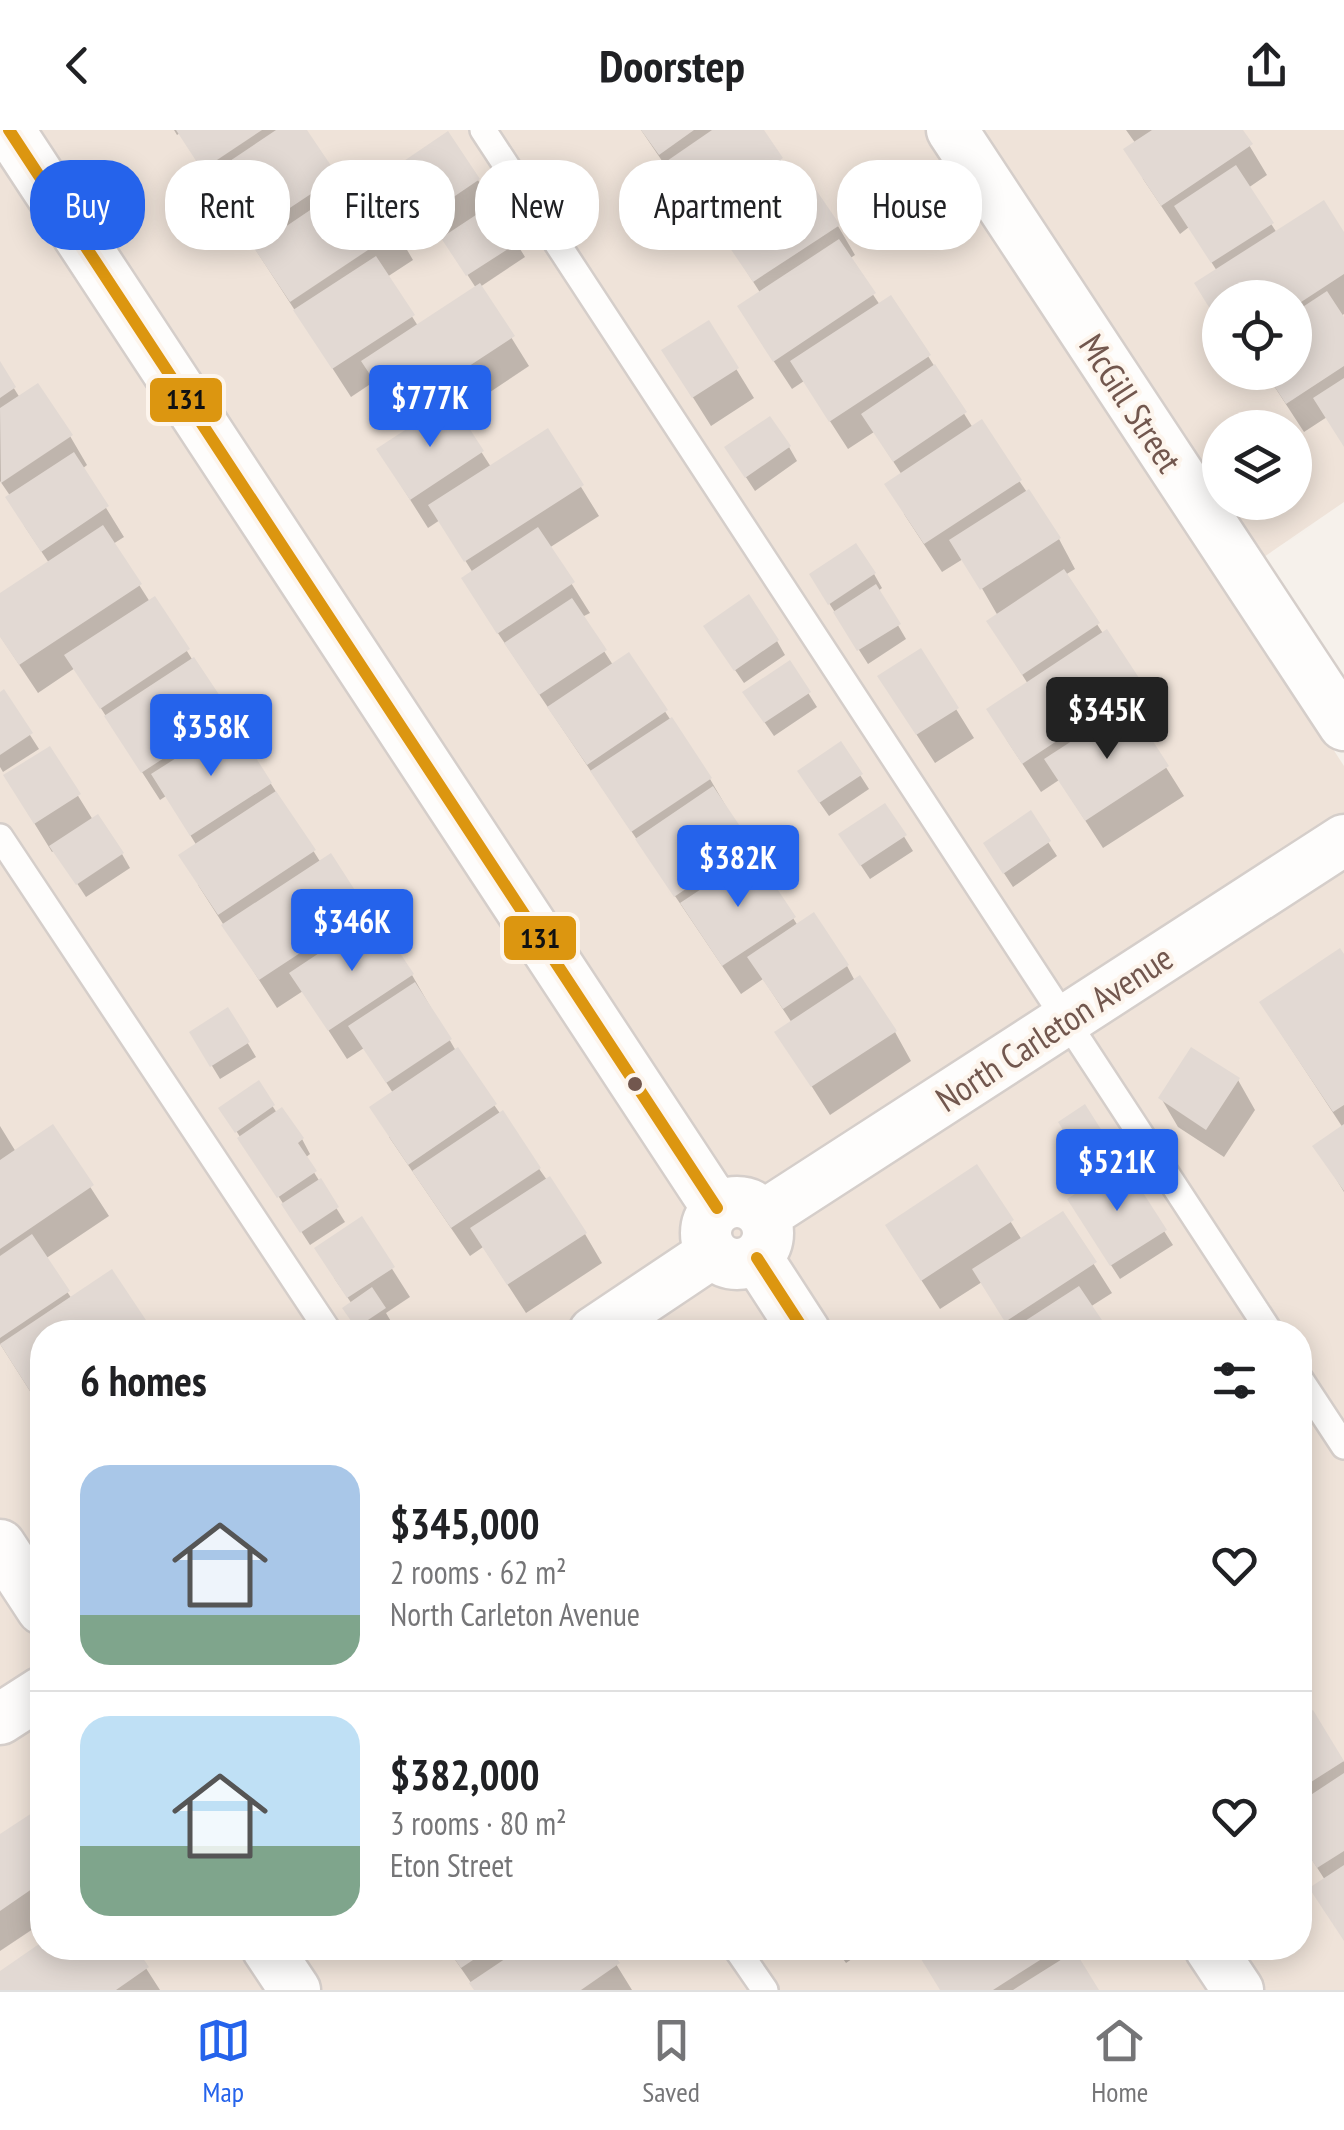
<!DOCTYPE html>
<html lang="en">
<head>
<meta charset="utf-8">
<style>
  body { margin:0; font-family:"PT Sans Narrow",sans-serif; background:#f2f2f2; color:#202124; height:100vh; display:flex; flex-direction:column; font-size:38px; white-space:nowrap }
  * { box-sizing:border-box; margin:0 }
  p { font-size:32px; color:#757577 }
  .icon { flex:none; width:55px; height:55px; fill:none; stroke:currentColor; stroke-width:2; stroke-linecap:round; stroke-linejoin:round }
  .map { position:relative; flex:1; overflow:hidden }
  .details { position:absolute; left:30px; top:1190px; width:1282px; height:640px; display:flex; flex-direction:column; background:#fff; border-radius:40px; box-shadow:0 5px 25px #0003 }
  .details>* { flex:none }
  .hud { position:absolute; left:30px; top:30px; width:1285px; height:90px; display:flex; gap:20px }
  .buttons { position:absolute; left:1202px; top:150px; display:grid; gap:20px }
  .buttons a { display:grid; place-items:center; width:110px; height:110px; border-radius:50%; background:#fff; box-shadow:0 5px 25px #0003; font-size:50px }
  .price { position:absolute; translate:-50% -85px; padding:0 22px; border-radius:10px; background:#2563eb; color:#fff; font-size:32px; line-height:65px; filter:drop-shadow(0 2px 5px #0008) }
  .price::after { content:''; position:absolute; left:50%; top:60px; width:30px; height:22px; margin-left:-15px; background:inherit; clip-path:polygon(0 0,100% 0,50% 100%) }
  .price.current { background:#222; color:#fff }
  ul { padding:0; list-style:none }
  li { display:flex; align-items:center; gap:30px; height:250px; padding:0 50px }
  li+li { border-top:2px solid #e0e0e0 }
  li span { display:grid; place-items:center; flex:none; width:280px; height:200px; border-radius:30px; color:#555 }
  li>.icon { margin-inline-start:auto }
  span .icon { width:120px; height:120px; fill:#fffc; stroke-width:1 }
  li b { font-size:42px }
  h2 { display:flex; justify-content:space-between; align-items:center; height:120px; padding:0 50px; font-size:42px }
  .chip { padding:0 35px; border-radius:40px; background:#fff; box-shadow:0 5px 25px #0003; font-size:35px; line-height:90px }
  .chip.current { background:#2563eb; color:#fff }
  header { display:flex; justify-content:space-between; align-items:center; height:130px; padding:0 50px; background:#fff; font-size:45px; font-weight:600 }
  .tab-bar { display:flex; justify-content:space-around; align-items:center; height:140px; border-top:2px solid #e0e0e0; background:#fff; font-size:28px; color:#757577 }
  .tab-bar a { display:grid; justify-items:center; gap:5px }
  .tab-bar .current { color:#2563eb }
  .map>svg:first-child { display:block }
  .residential { fill:#efe3d9; fill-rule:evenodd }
  .shadow { fill:#0003 }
  .building { fill:#e2d9d3 }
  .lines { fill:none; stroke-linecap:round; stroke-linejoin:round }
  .service-casing { stroke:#d5ceca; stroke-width:30 }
  .minor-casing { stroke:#d5ceca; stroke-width:55 }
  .service { stroke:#fefdfc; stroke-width:25 }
  .minor { stroke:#fefdfc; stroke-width:50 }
  .bus-1-casing { stroke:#fdf5ed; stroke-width:20 }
  .bus-1 { stroke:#dc9610; stroke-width:12 }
  .bus-dot { fill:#72574e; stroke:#fdf5ed; stroke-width:4 }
  .labels { text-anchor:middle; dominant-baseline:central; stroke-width:8; stroke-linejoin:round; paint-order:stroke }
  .street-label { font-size:35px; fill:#72574e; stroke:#fdf5ed }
  .line-badge { stroke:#fdf5ed; stroke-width:4 }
  .pale-badge-label { font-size:28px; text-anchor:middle; font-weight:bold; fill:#111 }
</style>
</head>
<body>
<header><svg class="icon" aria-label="back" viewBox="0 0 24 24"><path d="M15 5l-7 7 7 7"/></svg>Doorstep<svg class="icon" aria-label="share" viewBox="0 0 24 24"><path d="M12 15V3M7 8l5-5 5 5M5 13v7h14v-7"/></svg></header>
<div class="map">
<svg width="1344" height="1860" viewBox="0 0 1344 1860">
  <rect width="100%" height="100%" fill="#f6f1eb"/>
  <path class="residential" d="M0,0h1344v372l-118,81 118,183v1224h-1344zM1220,168h75v74h-75zM1220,298h75v74h-75zM42,1202h1258v616h-1258z"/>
  <path class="shadow" d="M174,0h130l40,61 52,40 17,29 -26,17 31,49 58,-38 -78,-120 80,12 47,77 -45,30 49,79 -72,48 34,53 56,-35 52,84 -50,32 41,65 -8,4 31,48 15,-9 82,123 17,29 -2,1 73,117 49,40 8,15 40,51 16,29 -81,54 -53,-83 15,-9 -29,-44 -22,15 -260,-386 -8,-35 -33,-53 -12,8 -31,-49 11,-48 -33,-50 -24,16 -171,-264 -3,2z
    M641,0h120l31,48 46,48 17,29 -6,4 31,46 48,51 45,72 47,54 39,57 16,30 -10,6 39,60 37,50 17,29 -18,12 44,70 -81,52 -44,-68 -18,12 -35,-53 22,-55 -39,-62 9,-6 -22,-38 -13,-19 -21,13 -38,-58 -2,-39 -28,-43 -26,17 -44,-68 -12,8 -35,-53 4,-42 -36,-56 -7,5z
    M1126,0h114l27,45 -19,13 29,45 67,3v78l-3,2 3,5v124l-17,-28 -23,15 -39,-60h30v-74h-75v25l-3,-52 -28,-44 -9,7 -37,-55 -7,-35z
    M708,193l46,75 -43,28 -29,-46z
    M0,236l20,32 50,38 17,29 -5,4 42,68 -11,7 37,58 4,-3 167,264 44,47 6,11 3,-2 38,56 44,76 129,183 17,29 -76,50 -43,-66 -13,9 -81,-119 4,-44 -29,-45 -17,11 -44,-68 -26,17 -79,-123 -1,-39 -31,-50 -6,4 -85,-132 -37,25 -38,-57v-40l49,-33 -24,-36 -14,-30 -11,-16z
    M789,317l8,14 -42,30 -19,-29z
    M874,444l8,14 -4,3 28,48 -38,25 -48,-75z
    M715,511h62l8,14 -41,28z
    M920,521l54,87 -39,25 -37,-57z
    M790,534l27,43 -43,29 -20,-29z
    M3,563l36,56 -36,23 -3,-5v-72z
    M49,619l44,71 29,34 8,14 -44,29 -31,-47 -3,2 -29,-47z
    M860,645l9,14 -40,27 -21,-30z
    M885,676l28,45 -43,28 -20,-30z
    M1030,684l27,42 -44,31 -19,-29z
    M1344,828v234l-28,-46 27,-18 -63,-96z
    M228,880l28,47 -36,22 -28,-46z
    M1238,950l17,30 -31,47 -46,-30 -17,-29z
    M258,954l19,29 25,26 8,15 -5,4 40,64 -35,23 -88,-136z
    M1085,978l88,137 -53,34 -42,-65 20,-32 -29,-45z
    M0,996l16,26 36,-24 57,88 -64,43 27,40 39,-27 40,60h-109v78l-42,-66z
    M977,1038l45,72 40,-26 50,79 -22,14 17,25h-95l-30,-50 -42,27 -35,-54z
    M361,1090l49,77 -24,16 6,10 -14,9h-18l-15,-24 7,-4 -18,-26z
    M169,1195l5,7h-16z
    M1312,1583l32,49v178l-19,-60 -25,-39v-126l3,5z
    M31,1686l11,18v89l-42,28v-114z
    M42,1815v3h91l27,42h-160v-16z
    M447,1818h159l26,42h-156z
    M835,1818h33l-22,15z
    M932,1818h121l9,14 34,28h-155z"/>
  <path class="building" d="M176,0h86l-60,40z
    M276,0h31l31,46 -92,61 -40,-60z
    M641,0h53l-35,25z
    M712,0h52l19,28 -84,57 -35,-52z
    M1152,0h91l10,14 -92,62 -38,-57z
    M448,1l32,48 -53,36 -32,-48z
    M1236,35l38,58 -63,40 -37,-57z
    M802,39l38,56 -87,57 -38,-56z
    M362,45l36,55 -108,72 -36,-54z
    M1324,70l20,32v42l-49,32v-8h-75v27l-26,-42z
    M494,73l25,39 -53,34 -25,-38z
    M839,109l37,54 -103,69 -36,-56z
    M376,126l39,59 -83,54 -39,-59z
    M480,153l35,53 -119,78 -35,-53z
    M1327,161l17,26v49l-58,38 -21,-32h30v-60z
    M891,165l40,60 -102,67 -39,-61z
    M709,190l30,48 -47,30 -31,-48z
    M0,231l16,26 -16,11z
    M935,234l32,48 -74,50 -32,-48z
    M1344,248v69l-31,-49z
    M38,253l35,52 -72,48 -1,-75z
    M451,270l33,51 -74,49 -34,-51z
    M770,286l21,30 -46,32 -21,-31z
    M982,289l40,61 -98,64 -40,-60z
    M548,298l36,57 -120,77 -36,-57z
    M74,322l35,54 -68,46 -36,-55z
    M1029,359l32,49 -81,52 -31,-50z
    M103,395l39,59 -123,81 -19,-28v-44z
    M538,397l37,55 -78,52 -36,-56z
    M856,413l20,30 -48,32 -19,-31z
    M1064,439l36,54 -78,52 -36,-54z
    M876,454l25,40 -44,27 -24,-39z
    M749,464l30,46 -45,31 -31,-45z
    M155,466l35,53 -90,60 -36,-54z
    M572,468l35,52 -68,45 -35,-52z
    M1107,499l36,55 -121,80 -36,-55z
    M921,518l38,60 -43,27 -39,-59z
    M629,522l39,58 -81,55 -40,-58z
    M194,527l38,57 -91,59 -37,-57z
    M790,530l21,32 -47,31 -22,-31z
    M4,559l29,44 -33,22v-63z
    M1129,574l40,62 -84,55 -41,-62z
    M672,587l40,61 -81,54 -41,-61z
    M233,592l39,61 -82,53 -39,-62z
    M841,611l22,33 -44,29 -22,-32z
    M50,616l31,48 -47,30 -31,-49z
    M713,656l39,58 -78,53 -39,-58z
    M276,661l40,59 -98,65 -40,-60z
    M885,673l22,32 -47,31 -22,-32z
    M1031,680l20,31 -48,33 -20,-31z
    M98,684l26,39 -48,32 -27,-39z
    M331,723l36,56 -108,71 -38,-55z
    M754,724l42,63 -74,49 -42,-63z
    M814,782l35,53 -66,44 -36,-52z
    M375,786l39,58 -86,57 -39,-58z
    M1340,818l4,6v151l-11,7 -74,-110z
    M860,845l37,56 -86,56 -37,-55z
    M415,852l37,57 -66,44 -38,-57z
    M228,877l22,35 -40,25 -21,-35z
    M458,917l39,57 -89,61 -39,-58z
    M1191,917l49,31 -34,52 -48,-32z
    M259,950l16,25 -40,28 -17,-25z
    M1085,974l29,46 -27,17 -29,-45z
    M282,977l22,31 -6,5 19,28 -40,27 -40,-60z
    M503,980l38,58 -90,60 -39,-57z
    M53,994l41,61 -94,64v-89z
    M1344,994v67l-32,-45z
    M1124,1033l43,67 -57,36 -43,-67z
    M977,1034l37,56 -93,61 -36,-56z
    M550,1046l37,57 -80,52 -37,-57z
    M321,1048l18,29 -39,26 -19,-29z
    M1063,1081l34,51 -92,60 -33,-53z
    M362,1086l33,51 -48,31 -33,-50z
    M32,1104l38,57 -70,47v-82z
    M112,1139l38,57 -10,6h-98v66l-5,4 -37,-58z
    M1079,1156l31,46h-102z
    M372,1157l14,21 -30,20 -14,-20z
    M1313,1580l31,51 -44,28v-71z
    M1344,1643v78l-27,17 -17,-26v-40z
    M32,1683l10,16v53l-42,29v-77z
    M1344,1735v76l-35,-53z
    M42,1812v6h94l13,19 -33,23h-116v-19z
    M447,1818h44l-30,20z
    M521,1818h88l11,15 -39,27h-107l-5,-7z
    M928,1818h131l-66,42h-53l-22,-36z
    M1075,1821l24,39h-86z"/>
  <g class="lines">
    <defs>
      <path id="service" d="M483,0l787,1202
        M0,707l329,495
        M1300,1249l44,67
        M736,1818l29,42"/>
      <path id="minor" d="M9,0l708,1078
        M952,0l392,595
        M706 1103a31 31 0 1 1 62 0a31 31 0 1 1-62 0Z
        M763,1086l581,-376
        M757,1128l48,74
        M594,1202l118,-79
        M0,1415l42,64
        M0,1589l42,-27
        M267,1818l28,42
        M1210,1818l28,42"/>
    </defs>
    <use href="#service" class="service-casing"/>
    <use href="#minor" class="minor-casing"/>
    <use href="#service" class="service"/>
    <use href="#minor" class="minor"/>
    <defs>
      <path id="bus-1" d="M9,0l708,1078
        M757,1128l48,74"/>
    </defs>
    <use href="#bus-1" class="bus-1-casing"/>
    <use href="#bus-1" class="bus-1"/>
  </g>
  <circle class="bus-dot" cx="635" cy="954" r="9"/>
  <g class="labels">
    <g class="street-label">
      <text transform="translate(1131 273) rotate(57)">McGill Street</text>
      <text transform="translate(1054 898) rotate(-33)">North Carleton Avenue</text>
    </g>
  </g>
  <g class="line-badge">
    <rect x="148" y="246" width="76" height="48" rx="10" fill="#dc9610"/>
    <rect x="502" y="784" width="76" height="48" rx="10" fill="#dc9610"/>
  </g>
  <g class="pale-badge-label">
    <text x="186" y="279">131</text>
    <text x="540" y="818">131</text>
  </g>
</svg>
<div class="buttons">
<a><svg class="icon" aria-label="locate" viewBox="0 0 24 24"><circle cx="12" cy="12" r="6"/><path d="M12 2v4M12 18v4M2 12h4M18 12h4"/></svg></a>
<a><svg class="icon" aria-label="layers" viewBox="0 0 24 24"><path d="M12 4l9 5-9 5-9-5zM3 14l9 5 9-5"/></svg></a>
</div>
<b class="price" style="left:430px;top:320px">$777K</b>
<b class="price current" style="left:1107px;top:632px">$345K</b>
<b class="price" style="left:211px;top:649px">$358K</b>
<b class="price" style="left:738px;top:780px">$382K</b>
<b class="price" style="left:352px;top:844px">$346K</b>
<b class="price" style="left:1117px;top:1084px">$521K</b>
<div class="hud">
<a class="chip current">Buy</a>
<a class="chip">Rent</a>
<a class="chip">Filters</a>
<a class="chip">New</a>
<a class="chip">Apartment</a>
<a class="chip">House</a>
</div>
<section class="details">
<h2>6 homes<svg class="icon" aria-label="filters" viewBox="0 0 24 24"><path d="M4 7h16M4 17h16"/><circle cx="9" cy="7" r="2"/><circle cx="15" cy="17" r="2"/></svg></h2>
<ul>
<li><span style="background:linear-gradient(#a9c7e8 75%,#7fa58c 0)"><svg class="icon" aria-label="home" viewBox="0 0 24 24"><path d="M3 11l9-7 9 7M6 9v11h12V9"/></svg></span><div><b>$345,000</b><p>2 rooms · 62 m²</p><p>North Carleton Avenue</p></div><svg class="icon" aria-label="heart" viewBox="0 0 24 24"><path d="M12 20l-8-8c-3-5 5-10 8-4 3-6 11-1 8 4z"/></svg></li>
<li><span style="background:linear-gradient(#bfe0f5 65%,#7fa58c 0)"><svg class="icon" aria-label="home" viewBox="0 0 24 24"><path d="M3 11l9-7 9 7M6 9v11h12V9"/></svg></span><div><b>$382,000</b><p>3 rooms · 80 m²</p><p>Eton Street</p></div><svg class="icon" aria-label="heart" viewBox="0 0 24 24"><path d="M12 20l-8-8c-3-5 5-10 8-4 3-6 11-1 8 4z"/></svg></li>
</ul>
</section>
</div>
<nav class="tab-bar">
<a class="current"><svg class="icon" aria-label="map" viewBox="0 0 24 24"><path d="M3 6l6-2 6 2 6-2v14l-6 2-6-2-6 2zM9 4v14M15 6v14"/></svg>Map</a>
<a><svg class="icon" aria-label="saved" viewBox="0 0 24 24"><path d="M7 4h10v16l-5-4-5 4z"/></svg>Saved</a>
<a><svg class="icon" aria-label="home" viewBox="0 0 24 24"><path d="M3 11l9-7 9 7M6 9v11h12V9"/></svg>Home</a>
</nav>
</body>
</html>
